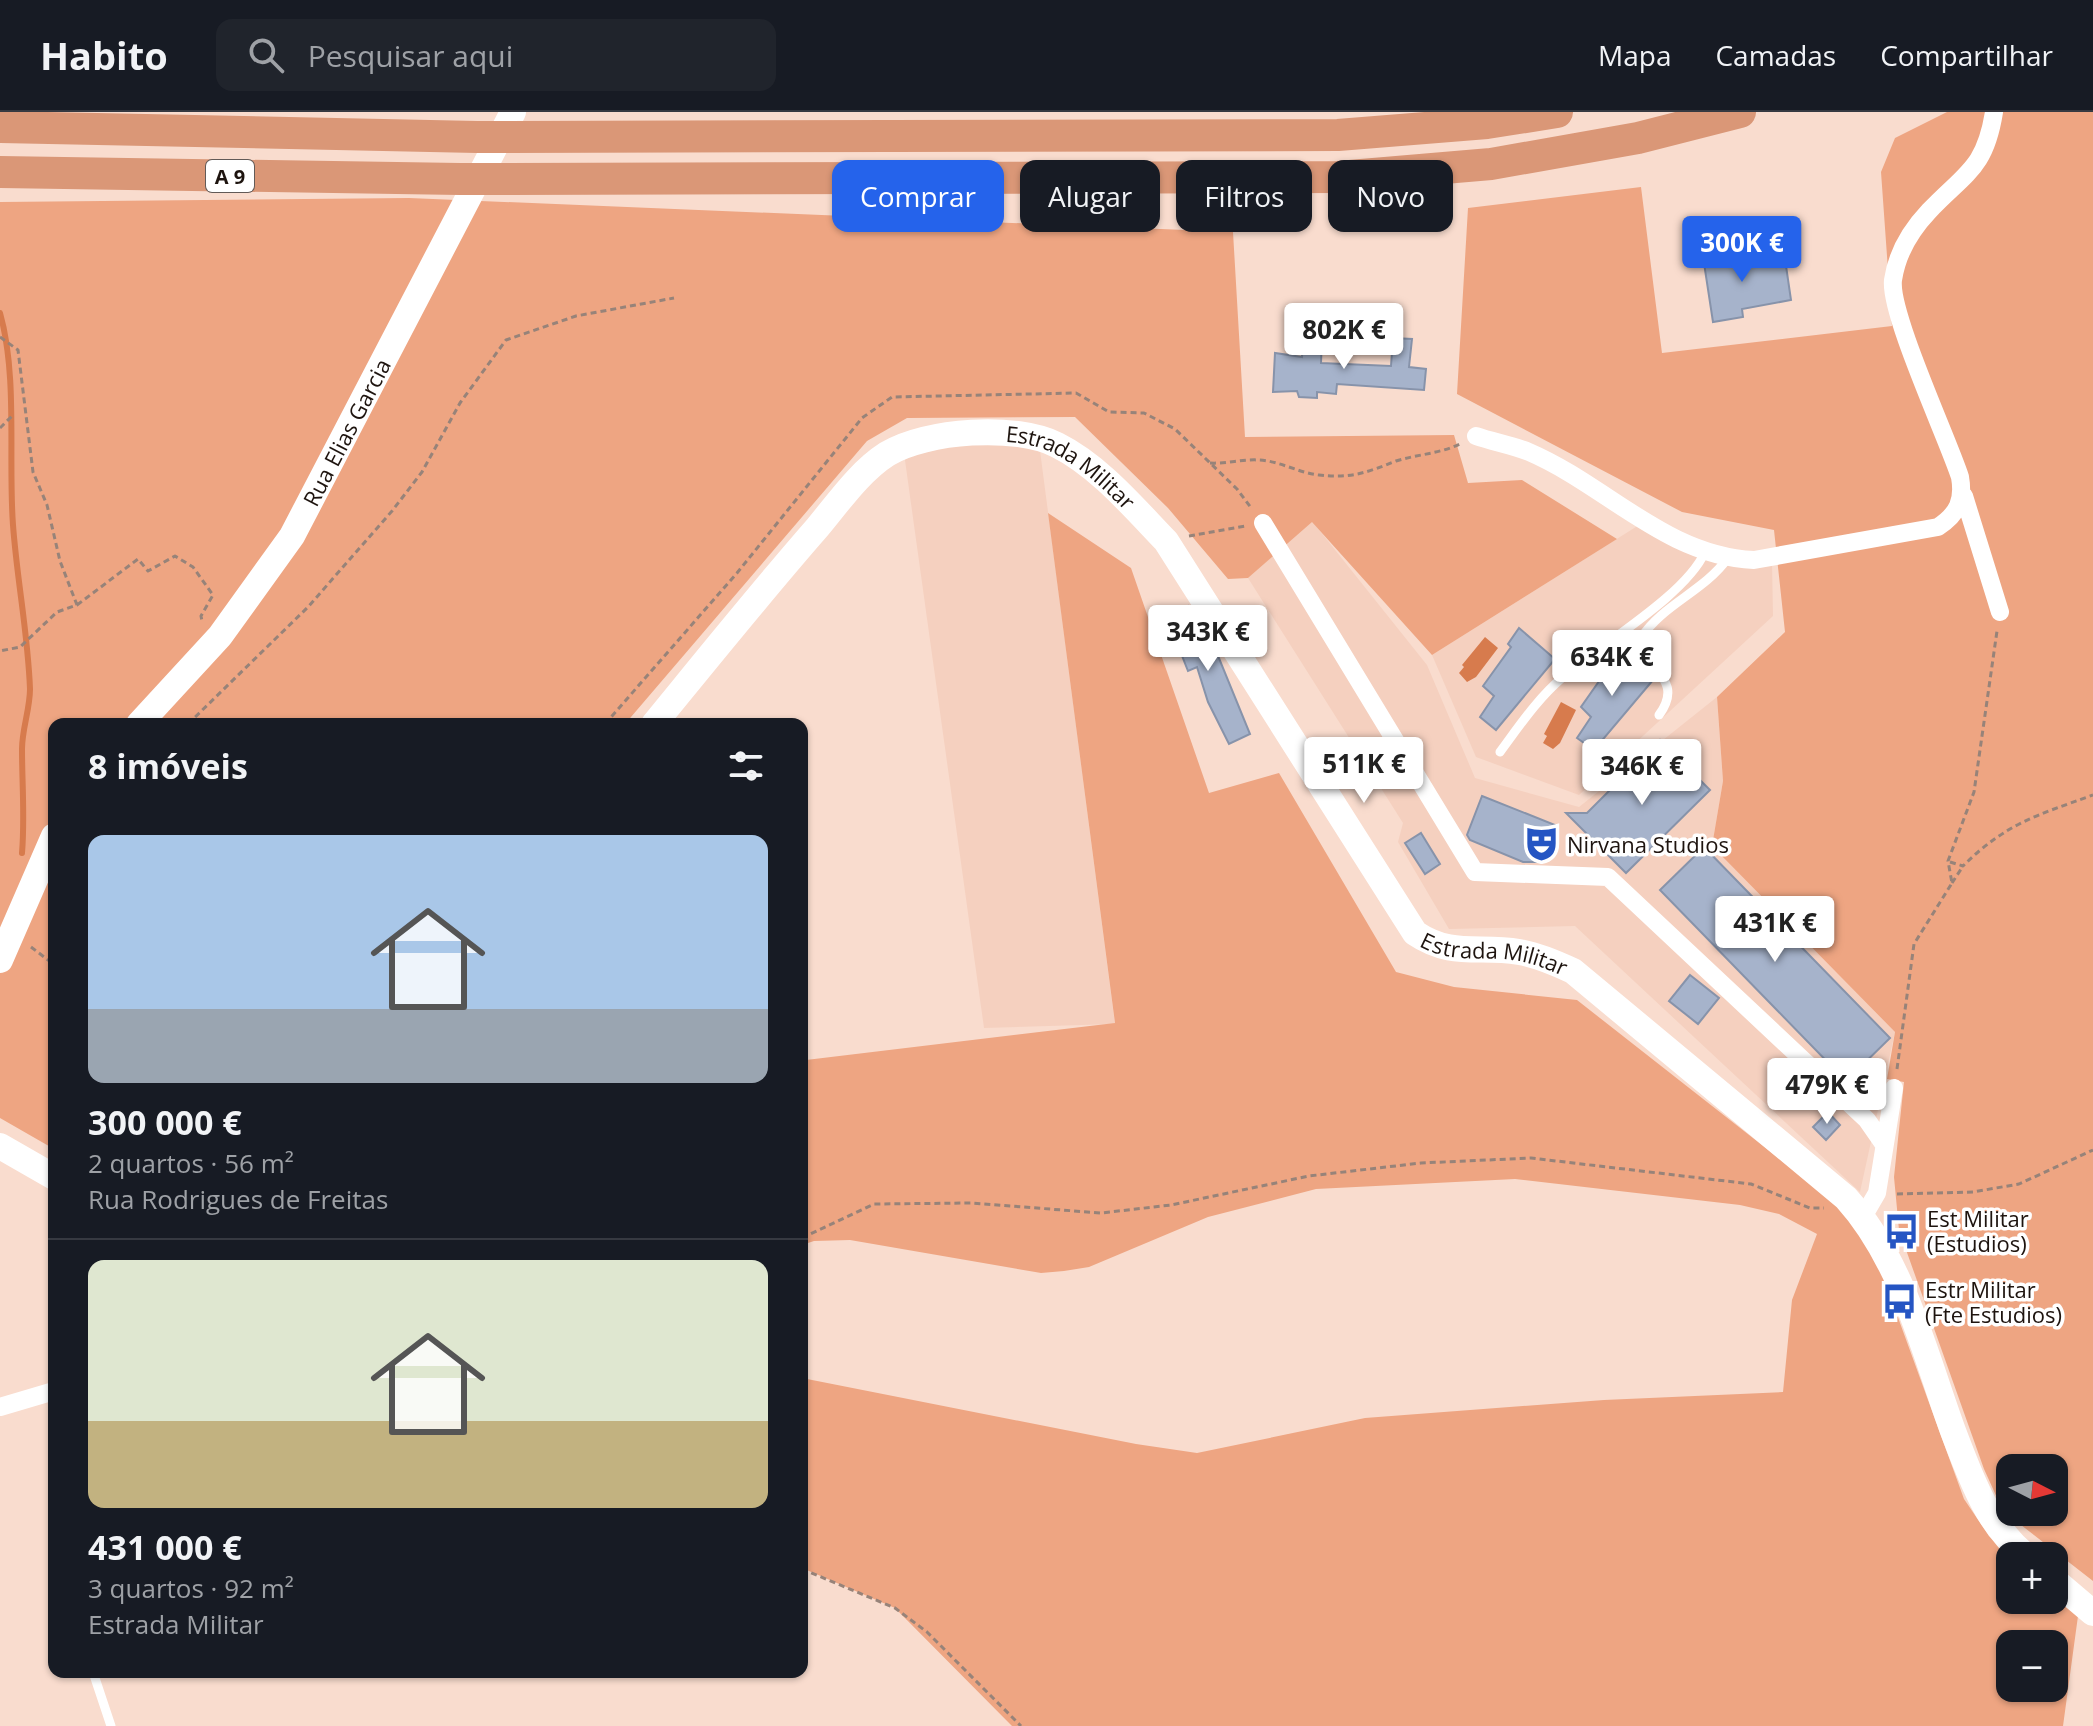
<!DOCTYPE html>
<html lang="pt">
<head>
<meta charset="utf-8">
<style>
  body { margin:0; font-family:"Open Sans",sans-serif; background:#20242c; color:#f1f3f6; height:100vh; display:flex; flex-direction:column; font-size:30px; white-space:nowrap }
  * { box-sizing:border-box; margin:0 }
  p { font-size:26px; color:#9ea1a6 }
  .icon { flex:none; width:44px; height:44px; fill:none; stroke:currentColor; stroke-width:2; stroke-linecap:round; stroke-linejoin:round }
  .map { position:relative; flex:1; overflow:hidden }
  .side { position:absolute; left:48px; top:606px; width:760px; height:960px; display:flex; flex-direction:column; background:#171b24; border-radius:16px; box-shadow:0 2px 6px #0004 }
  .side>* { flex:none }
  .top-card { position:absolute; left:832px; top:48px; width:760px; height:72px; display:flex; gap:16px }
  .needle { width:52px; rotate:96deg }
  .fabs { position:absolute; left:1996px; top:1342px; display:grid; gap:16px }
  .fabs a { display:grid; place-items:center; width:72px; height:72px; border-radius:16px; background:#171b24; box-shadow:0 2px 6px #0004; font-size:40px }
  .price { position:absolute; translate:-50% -68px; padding:0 18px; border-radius:8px; background:#fff; color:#222; font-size:26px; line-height:52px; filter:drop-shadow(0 2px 4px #0008) }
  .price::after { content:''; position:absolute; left:50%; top:48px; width:24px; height:18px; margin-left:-12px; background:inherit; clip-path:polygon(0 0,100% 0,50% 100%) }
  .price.on { background:#2563eb; color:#fff }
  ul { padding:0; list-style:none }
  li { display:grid; align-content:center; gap:16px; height:424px; padding:0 40px }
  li+li { border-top:2px solid #363941 }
  li span { display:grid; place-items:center; height:248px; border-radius:16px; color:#555 }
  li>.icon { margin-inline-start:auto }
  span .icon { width:144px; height:144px; fill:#fffc; stroke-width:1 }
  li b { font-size:34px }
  h2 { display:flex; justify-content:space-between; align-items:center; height:96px; padding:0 40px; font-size:34px }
  .tag { padding:0 28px; border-radius:16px; background:#171b24; box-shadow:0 2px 6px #0004; font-size:28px; line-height:72px }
  .tag.on { background:#2563eb; color:#fff }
  header { display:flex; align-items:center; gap:48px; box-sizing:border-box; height:112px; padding:0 40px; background:#171b24; border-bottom:2px solid #363941 }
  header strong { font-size:38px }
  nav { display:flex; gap:44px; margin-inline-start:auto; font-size:28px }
  .search { width:560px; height:72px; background:#20242c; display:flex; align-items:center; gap:20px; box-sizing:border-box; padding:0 28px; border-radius:16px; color:#9ea1a6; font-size:30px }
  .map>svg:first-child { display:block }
  .built { fill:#f5d0bf }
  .green { fill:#eea582; fill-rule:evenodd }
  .water { fill:#d77b4d }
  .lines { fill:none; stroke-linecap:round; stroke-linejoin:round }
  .stream { stroke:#d77b4d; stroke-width:6 }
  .building { fill:#a6b3cb; stroke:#8793aa; stroke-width:2 }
  .path { stroke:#978379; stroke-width:3; stroke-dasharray:6 4; stroke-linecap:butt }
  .lane { stroke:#fff; stroke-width:9 }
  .street { stroke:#fff; stroke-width:18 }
  .secondary { stroke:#fff; stroke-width:26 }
  .highway { stroke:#da9777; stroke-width:32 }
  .labels { text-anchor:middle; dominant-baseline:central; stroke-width:7; stroke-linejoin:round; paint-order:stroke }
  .shield { fill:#fff; stroke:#625a57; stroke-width:2 }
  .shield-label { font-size:20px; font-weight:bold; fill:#1e140f }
  .street-label { font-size:22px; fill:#1e140f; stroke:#fff }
  .poi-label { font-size:22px; fill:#1e140f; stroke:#fff; text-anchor:start }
</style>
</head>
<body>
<header>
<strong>Habito</strong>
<div class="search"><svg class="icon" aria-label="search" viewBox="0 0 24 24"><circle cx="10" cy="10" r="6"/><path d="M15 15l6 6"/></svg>Pesquisar aqui</div>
<nav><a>Mapa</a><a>Camadas</a><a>Compartilhar</a></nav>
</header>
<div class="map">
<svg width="2093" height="1614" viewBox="0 0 2093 1614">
  <rect width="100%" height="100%" fill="#f9dcce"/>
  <path class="built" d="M1039,331l76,581 -131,4 -81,-582z
    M1312,409l115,144 48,113 104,29 138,-110 6,84 -11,65 183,186 -35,160 -285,-266 -126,3 -51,-87 5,-19 -155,-245z
    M1639,413l133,36 1,55 -194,179 -103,-38 -44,-102z"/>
  <path class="green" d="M1947,0h146v1469l-90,-70 -19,-42 -85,-239 -5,-53 10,-95 -17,-3 8,-47 -183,-186 11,-65 -6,-84 68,-65 -11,-102 -92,-18 -225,-118 11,-186 173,-21 21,166 230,-27 -11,-154 14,-34zM2010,1356h44v44h-44z
    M409,86l824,34 12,205 209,-2 14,48 54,-3 95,59 -185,116 -120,-133 -64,56 -20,1 -60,-71 -93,-91 -168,1 -40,23 -242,283h-571v425l-54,-31v-916z
    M1048,401l83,55 78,225 70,-20 117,199 58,15 123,13 265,208 38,60 84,231 25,37 22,20 -1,44h44v-5l24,21 -15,110h-1051l-117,-118 -93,-40v-190l334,66 61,9 168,-35 239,-18 179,-8 9,-92 25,-66 -38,-20 -39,-9 -225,-26 -199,10 -108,28 -119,50 -25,4 -23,2 -191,-33 -36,1 -12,4v-199l4,14 309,-37zM2010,1532h44v44h-44z"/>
  <path class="water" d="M1485,525l13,11 -22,29 -9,5 -8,-9 5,-6 -2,-2z
    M1561,590l15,8 -16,33 -7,6 -10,-6 4,-7 -3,-2z"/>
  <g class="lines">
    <path class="stream" d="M0,201c18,63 8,147 13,212 4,55 15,109 17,164 0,20 -8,40 -8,60 0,35 3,69 0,104"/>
  </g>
  <path class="building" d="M1730,132l5,25 50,-10 6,41 -49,9 1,8 -30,5 -11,-72z
    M1303,224l19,2 -1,25 70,3 2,-28 19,1 -3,28 17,2 -2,21 -87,-6 -1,10 -19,-2v6l-18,-1 -2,-6 -24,1 2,-39 27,4z
    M1188,494l6,15h4l16,25 36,88 -21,10 -21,-42 -11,-35 -9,4 -22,-56z
    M1519,516l36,31 -59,71 -16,-13 14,-21 -11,-10 28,-39 -3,-3z
    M1617,537l36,31 -59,70 -17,-12 14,-21 -10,-10 28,-40 -4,-3z
    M1660,628l50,50 -84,83 -60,-60h21z
    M1482,684l73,29 -15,37h-17l-53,-22 -3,-5z
    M1421,721l19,31 -15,10 -20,-31z
    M1704,735l186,191 -44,43 -186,-191z
    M1690,863l29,23 -21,26 -29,-23z
    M1828,1000l12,13 -14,15 -13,-13z"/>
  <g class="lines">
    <path class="path" d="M0,225l18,13 15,122 14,33 13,56 17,44 -20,7 -37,35 -20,4
      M0,316l14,-14
      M1210,351c16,1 33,-4 49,-3 21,1 40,13 60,15 32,4 49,-3 77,-14 22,-7 44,-7 66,-18
      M1189,424l56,-10
      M77,493l61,-46 10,12 27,-15 18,11 20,28 -12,21 1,5
      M188,612l120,-117 84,-96 30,-39 38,-69 46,-63 70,-24 98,-18
      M605,612l132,-151 125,-155 30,-21 184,-4 33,19 35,1 31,16 62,60 15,20
      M1950,750l13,4c43,-43 75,-51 130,-71
      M1952,771l11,-17
      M31,835l21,16 2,12
      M1897,957l17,-125 38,-61 -4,-22 26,-69 23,-161
      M1897,1082l76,-2 46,-8 74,-34
      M802,1126l72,-34 97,-1 130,10 70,-8 138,-29 112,-13 110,-5 220,26 59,24h14
      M802,1457l93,39 32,24 94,94"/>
    <path class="lane" d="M1659,603c27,-37 -16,-45 -18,-77 21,-33 63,-47 86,-79
      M1500,640c20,-27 38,-54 63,-75 38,-33 122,-81 142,-125
      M93,1560l18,54"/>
    <path class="street" d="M1476,324c17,6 36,9 53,16 77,33 137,104 225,108l184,-33c20,-13 26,-27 22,-50 -13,-40 -71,-164 -67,-197 4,-27 18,-50 36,-69 36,-38 56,-42 65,-99
      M1964,384l36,116
      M1263,411l212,349 133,5 259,243 16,23
      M1863,1105l14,-24 17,-105
      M0,1295l54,-16"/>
    <g class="secondary">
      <path id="s1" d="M139,612l81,-88 72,-100 221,-424"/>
      <path id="s2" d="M654,612c54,-66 107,-132 163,-196 21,-25 42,-56 70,-74 39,-24 130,-30 170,-9 42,21 77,63 109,96l249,392c37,25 64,12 104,19 19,3 37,11 54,19l273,227c57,63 78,154 107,233 18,47 33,92 73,125"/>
      <path d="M0,848l54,-124"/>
      <path d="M0,1034l54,31"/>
      <path d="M2054,1468l39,33"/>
    </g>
    <path class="highway" d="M0,15l477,10 861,-2 149,-12 70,-11
      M0,60l460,7 878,-2 153,-13 147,-26 102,-26"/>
  </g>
  <defs>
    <symbol id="theatre-bare" viewBox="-9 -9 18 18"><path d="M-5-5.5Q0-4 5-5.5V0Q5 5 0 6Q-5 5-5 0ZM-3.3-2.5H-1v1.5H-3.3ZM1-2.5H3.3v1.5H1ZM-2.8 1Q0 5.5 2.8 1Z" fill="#2555c3" stroke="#fff" stroke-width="2.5" paint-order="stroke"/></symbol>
    <symbol id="bus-bare" viewBox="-9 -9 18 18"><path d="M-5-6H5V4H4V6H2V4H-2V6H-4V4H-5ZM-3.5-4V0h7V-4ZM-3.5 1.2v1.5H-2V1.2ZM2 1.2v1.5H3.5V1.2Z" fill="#2555c3" stroke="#fff" stroke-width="2.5" paint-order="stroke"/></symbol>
  </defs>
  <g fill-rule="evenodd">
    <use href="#theatre-bare" x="1516" y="706" width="51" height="51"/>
    <use href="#bus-bare" x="1876" y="1094" width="51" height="51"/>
    <use href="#bus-bare" x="1874" y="1164" width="51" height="51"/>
  </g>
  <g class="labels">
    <rect class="shield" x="206" y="48" width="48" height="32" rx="6"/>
    <g class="shield-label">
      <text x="230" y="64">A 9</text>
    </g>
    <g class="street-label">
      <text stroke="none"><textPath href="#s1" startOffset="360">Rua Elias Garcia</textPath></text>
      <text stroke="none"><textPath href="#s2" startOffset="554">Estrada Militar</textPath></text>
      <text stroke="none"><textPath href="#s2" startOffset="1226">Estrada Militar</textPath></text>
    </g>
    <g class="poi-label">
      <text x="1567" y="732">Nirvana Studios</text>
      <text x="1927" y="1106">Est Militar<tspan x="1927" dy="25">(Estudios)</tspan></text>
      <text x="1925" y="1177">Estr Militar<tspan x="1925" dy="25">(Fte Estudios)</tspan></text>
    </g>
  </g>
</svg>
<div class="fabs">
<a><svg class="needle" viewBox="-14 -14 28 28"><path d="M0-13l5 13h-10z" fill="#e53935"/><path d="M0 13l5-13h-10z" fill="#9ea1a6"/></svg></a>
<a>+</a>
<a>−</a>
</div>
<b class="price on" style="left:1742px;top:172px">300K €</b>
<b class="price" style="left:1344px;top:259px">802K €</b>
<b class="price" style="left:1208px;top:561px">343K €</b>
<b class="price" style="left:1612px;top:586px">634K €</b>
<b class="price" style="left:1364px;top:693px">511K €</b>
<b class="price" style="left:1642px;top:695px">346K €</b>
<b class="price" style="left:1775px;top:852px">431K €</b>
<b class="price" style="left:1827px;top:1014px">479K €</b>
<div class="top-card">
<a class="tag on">Comprar</a>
<a class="tag">Alugar</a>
<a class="tag">Filtros</a>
<a class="tag">Novo</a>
</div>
<section class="side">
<h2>8 imóveis<svg class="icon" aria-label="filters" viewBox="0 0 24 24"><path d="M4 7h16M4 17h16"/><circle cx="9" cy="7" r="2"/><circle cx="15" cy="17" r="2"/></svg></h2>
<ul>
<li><span style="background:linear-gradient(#a9c7e8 70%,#9aa5b1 0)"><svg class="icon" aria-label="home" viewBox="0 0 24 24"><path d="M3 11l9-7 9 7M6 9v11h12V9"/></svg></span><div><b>300 000 €</b><p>2 quartos · 56 m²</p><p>Rua Rodrigues de Freitas</p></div></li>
<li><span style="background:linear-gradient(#dfe7d0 65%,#c2b280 0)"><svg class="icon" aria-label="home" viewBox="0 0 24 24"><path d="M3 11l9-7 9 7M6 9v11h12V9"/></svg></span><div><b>431 000 €</b><p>3 quartos · 92 m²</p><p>Estrada Militar</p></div></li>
</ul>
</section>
</div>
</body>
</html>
